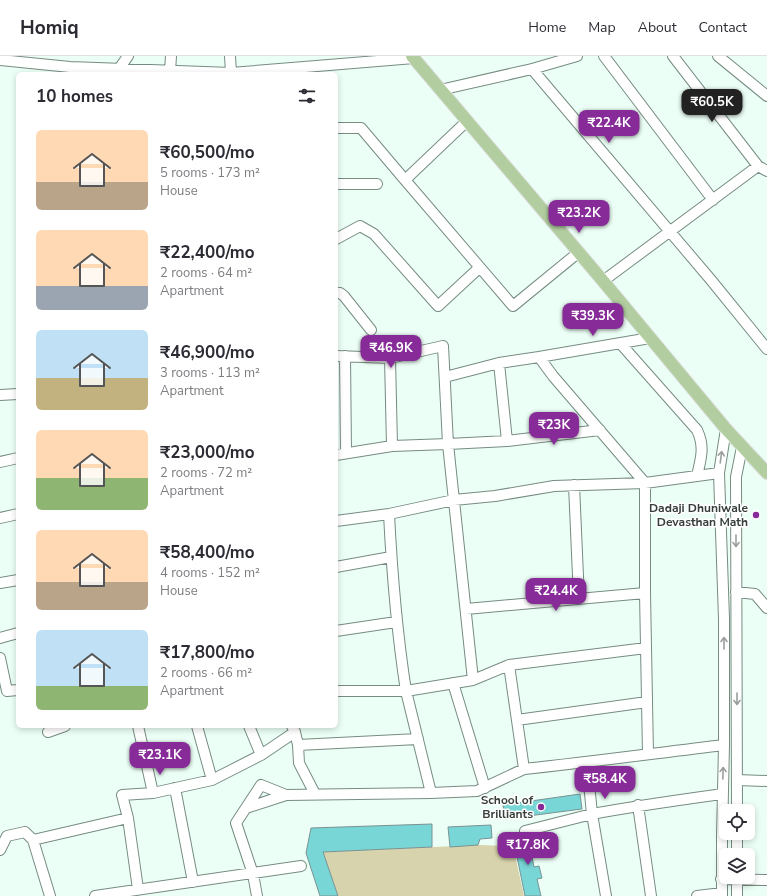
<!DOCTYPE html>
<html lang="en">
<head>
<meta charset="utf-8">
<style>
  body { margin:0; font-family:"Nunito Sans",sans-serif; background:#f2f2f3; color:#2b2b33; height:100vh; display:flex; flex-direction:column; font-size:15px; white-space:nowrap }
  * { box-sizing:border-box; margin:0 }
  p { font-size:13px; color:#7c7c81 }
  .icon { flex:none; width:22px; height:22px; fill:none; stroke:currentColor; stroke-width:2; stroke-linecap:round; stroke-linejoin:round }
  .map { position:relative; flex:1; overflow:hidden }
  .details { position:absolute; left:16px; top:16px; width:322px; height:656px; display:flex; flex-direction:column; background:#fff; border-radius:6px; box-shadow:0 2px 6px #0003 }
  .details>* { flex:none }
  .buttons { position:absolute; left:719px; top:748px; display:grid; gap:8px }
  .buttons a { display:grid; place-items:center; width:36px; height:36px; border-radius:6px; background:#fff; box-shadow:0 2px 6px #0003; font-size:20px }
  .price { position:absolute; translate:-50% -34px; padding:0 9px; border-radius:8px; background:#862b97; color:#fff; font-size:13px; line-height:26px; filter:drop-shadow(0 1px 2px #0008) }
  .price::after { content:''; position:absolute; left:50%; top:24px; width:12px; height:9px; margin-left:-6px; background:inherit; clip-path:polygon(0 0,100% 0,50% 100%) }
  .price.current { background:#222; color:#fff }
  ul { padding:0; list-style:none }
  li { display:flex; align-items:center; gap:12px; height:100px; padding:0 20px }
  li span { display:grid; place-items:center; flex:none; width:112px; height:80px; border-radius:6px; color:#555 }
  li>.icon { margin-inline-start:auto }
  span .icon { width:48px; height:48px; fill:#fffc; stroke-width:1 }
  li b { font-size:17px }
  h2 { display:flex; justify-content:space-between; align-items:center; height:48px; padding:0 20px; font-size:17px }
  header { display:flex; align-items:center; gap:24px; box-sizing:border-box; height:56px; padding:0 20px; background:#fff; border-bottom:1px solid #e1e1e2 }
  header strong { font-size:19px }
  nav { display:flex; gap:22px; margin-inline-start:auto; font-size:14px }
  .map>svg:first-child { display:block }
  .green { fill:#d7d3ac }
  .building { fill:#79d6d6; stroke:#799292 }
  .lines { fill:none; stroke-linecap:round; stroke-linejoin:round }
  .minor-casing { stroke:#768c81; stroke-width:12 }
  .major-casing { stroke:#dfe0e0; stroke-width:14 }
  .minor { stroke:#fff; stroke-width:10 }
  .major { stroke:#b2cea0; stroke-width:12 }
  .oneway { stroke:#9a9f9d }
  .poi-dot { fill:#862b97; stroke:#fff; stroke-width:1.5 }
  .labels { text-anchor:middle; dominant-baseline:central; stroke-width:3; stroke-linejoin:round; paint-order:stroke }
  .poi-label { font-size:12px; font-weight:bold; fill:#363f3b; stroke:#fff; text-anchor:end }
</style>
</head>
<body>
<header>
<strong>Homiq</strong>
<nav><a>Home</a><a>Map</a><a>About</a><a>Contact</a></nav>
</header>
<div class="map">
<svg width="767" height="840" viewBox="0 0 767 840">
  <rect width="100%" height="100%" fill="#ecfff6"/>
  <path class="green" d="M478,789l35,1 11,50h-186l-15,-44z"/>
  <path class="building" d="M580,738l2,15 -77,10 -2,-14z
    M432,768v23l-109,5 15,44h-18l-14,-43 5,-25z
    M491,769l1,13 -12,1 -2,6 -28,2 -2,-20z
    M521,780l7,1v3l6,-1 1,7 -5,1 4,20 5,-1 3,12 -5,1 4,17h-16l-12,-59z"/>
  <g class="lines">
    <defs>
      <path id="minor" d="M230,0l1,17
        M604,0l109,144
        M673,0l85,110 9,5
        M718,0l49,40
        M0,4l70,7 161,6 183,-15
        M119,13l9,-13
        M532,13l179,211 56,69
        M170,15l1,-15
        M440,34l92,-21 45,-13
        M467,65l-62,59 108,126 66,-54
        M336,72h25l44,52
        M336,128h41
        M336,183l24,-13 14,8 64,72 41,-38
        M603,225l155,-115
        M336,237h4l4,3 27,34
        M620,287l77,87c8,17 4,28 0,46
        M336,300l54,2 53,-12 5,98 -56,2
        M345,300l1,96
        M539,301l111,-19
        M445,321l54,-14
        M0,339l18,-1
        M507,385l93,-11
        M336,399l56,-9 -2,-88
        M0,406l18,-4
        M719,417l-74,10 -91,3 -59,10 -41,4 -65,14c3,60 8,119 17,177l67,-11 36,-15 15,104c67,-7 133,-16 200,-24
        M574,429l5,114
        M0,462l18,-4
        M336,465l53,-7
        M336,511l55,-10
        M0,527l18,-3
        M736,536l19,2 12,14
        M466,553l179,-16
        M336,575l60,-9
        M0,582l18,-5
        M0,602l7,33 11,-1
        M509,609l137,-17
        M473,624l-25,-236 59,-3 -8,-78 40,-6 14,19 92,107v110l3,161
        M453,627l32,105
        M336,635h70l25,102 46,-2 47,-22
        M517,664l130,-18
        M138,670l15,67 59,-13
        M197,670l15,54 49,-25 34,-23 -3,-6
        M249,670l12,29
        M48,676l17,-6
        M295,676l3,13 120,-6
        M298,689l1,18 16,31
        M737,724l30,1
        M175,732l18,94
        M638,749l13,91
        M246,752l40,-13
        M737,755l-1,-334 6,-30
        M128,762l10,71
        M525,775l67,-17 -5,-51
        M737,777v22
        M0,794l7,-14 18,-4 8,8
        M737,821v19
        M721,823l46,1
        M50,840l-17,-56 95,-22 -6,-23 31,-2
        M95,840l206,-30
        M257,840l-4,-22 -17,-51 25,-38 25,10 145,-2
        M606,840l-14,-82c43,-8 87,-14 130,-20
        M697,840l25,-3
        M722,840v-59l2,-92v-126l-5,-146 7,-44"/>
      <path id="major" d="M412,0l191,225 123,148 41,44"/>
    </defs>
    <use href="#minor" class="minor-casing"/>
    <use href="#major" class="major-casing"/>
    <use href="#minor" class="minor"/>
    <use href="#major" class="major"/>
  </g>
  <defs><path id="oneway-shaft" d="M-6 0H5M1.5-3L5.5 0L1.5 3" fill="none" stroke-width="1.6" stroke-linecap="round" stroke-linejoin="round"/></defs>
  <g class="oneway">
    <use href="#oneway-shaft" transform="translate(721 401) rotate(-82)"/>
    <use href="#oneway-shaft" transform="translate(736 485) rotate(90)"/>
    <use href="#oneway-shaft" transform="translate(724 587) rotate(-90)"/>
    <use href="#oneway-shaft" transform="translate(737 643) rotate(90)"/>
    <use href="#oneway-shaft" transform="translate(723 717) rotate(-88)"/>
  </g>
  <g class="poi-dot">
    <circle cx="756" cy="459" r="4"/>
    <circle cx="541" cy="751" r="4"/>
  </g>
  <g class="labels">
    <g class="poi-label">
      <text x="748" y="452">Dadaji Dhuniwale<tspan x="748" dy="14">Devasthan Math</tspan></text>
      <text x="533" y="744">School of<tspan x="533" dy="14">Brilliants</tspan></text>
    </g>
  </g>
</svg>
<div class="buttons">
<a><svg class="icon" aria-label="locate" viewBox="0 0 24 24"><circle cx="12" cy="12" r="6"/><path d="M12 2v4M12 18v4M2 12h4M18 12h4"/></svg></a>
<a><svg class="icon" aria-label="layers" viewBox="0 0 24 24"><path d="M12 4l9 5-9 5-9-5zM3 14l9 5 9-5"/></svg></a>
</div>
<b class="price current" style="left:712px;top:67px">₹60.5K</b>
<b class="price" style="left:609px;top:88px">₹22.4K</b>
<b class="price" style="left:579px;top:178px">₹23.2K</b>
<b class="price" style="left:593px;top:281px">₹39.3K</b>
<b class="price" style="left:391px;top:313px">₹46.9K</b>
<b class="price" style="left:554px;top:390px">₹23K</b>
<b class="price" style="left:556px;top:556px">₹24.4K</b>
<b class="price" style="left:160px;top:720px">₹23.1K</b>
<b class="price" style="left:605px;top:744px">₹58.4K</b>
<b class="price" style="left:528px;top:810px">₹17.8K</b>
<section class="details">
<h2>10 homes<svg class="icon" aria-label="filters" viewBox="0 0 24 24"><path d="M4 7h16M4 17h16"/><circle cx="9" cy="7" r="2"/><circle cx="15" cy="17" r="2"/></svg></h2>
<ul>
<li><span style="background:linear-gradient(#ffd9b3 65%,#b9a48a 0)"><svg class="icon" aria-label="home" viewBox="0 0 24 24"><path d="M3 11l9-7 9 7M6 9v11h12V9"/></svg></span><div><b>₹60,500/mo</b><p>5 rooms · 173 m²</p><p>House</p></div></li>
<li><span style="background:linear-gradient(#ffd9b3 70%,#9aa5b1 0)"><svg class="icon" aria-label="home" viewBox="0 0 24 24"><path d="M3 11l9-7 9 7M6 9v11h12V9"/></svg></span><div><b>₹22,400/mo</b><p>2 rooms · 64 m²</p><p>Apartment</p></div></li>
<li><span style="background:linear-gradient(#bfe0f5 60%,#c2b280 0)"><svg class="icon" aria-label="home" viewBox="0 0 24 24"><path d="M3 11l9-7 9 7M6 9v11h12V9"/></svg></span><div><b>₹46,900/mo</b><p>3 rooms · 113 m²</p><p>Apartment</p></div></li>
<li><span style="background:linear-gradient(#ffd9b3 60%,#8fb573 0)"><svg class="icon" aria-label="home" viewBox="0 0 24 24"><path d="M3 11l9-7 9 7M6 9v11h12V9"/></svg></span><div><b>₹23,000/mo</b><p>2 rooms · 72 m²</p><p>Apartment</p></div></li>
<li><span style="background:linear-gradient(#ffd9b3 65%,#b9a48a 0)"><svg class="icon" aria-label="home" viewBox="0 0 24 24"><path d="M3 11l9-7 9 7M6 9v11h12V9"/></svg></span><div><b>₹58,400/mo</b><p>4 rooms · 152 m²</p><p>House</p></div></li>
<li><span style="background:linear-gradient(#bfe0f5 70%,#8fb573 0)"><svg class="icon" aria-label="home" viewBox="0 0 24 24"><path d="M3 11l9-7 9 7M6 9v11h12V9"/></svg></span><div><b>₹17,800/mo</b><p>2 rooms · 66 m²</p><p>Apartment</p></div></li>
</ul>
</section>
</div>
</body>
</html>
